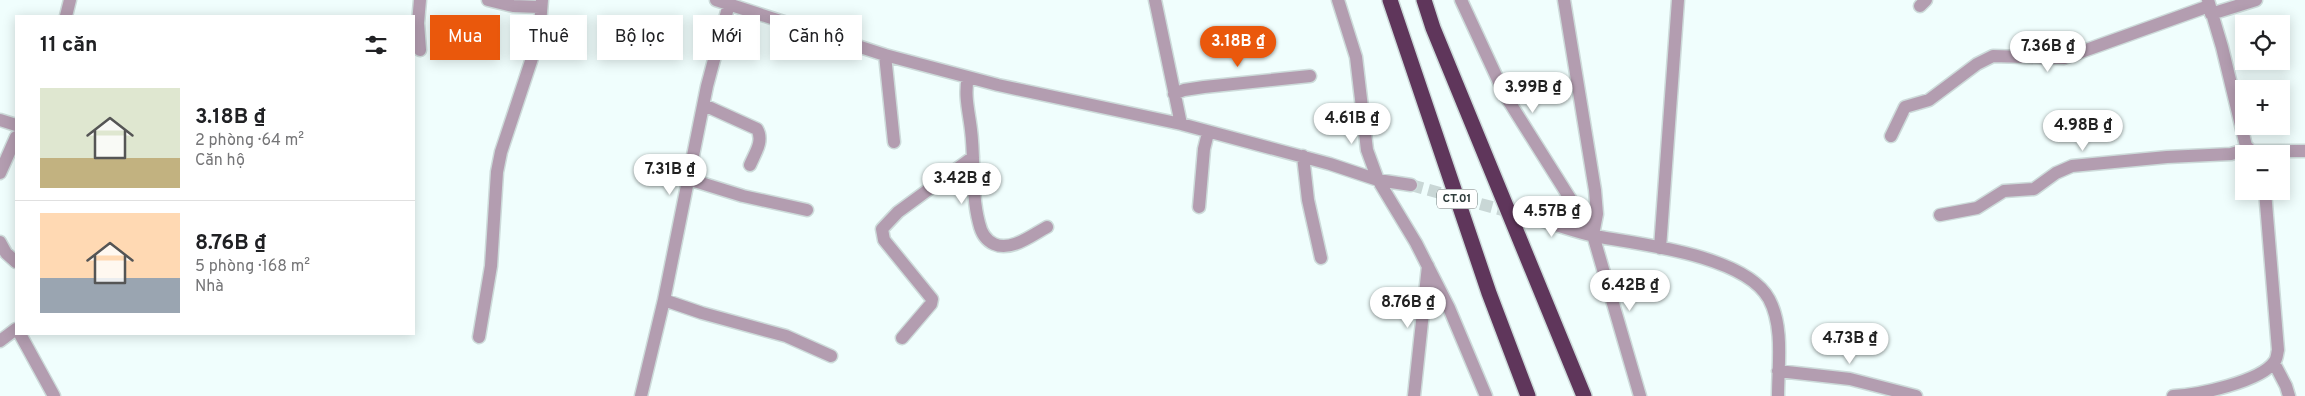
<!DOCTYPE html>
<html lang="vi">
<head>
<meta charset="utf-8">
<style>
  body { margin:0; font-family:Overpass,sans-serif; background:#f2f2f2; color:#202124; height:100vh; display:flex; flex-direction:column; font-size:19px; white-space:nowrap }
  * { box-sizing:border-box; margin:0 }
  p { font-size:16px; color:#757577 }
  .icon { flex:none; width:28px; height:28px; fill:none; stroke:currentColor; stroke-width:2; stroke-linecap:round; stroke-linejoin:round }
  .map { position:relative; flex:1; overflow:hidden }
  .drawer { position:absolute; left:15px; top:15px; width:400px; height:320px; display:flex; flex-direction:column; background:#fff; border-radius:0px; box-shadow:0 2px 12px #0003 }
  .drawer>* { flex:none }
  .top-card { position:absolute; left:430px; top:15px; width:475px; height:45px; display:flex; gap:10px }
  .controls { position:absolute; left:2235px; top:15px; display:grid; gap:10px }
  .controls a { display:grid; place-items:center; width:55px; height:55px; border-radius:0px; background:#fff; box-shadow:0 2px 12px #0003; font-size:25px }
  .price { position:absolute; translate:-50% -42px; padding:0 11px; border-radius:18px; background:#fff; color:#222; font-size:16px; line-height:32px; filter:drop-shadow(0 1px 2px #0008) }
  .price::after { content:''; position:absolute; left:50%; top:30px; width:15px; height:11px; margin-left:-8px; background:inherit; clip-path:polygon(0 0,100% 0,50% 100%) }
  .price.current { background:#ea580c; color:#fff }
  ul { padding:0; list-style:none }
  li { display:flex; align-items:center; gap:15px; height:125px; padding:0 25px }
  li+li { border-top:1px solid #e0e0e0 }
  li span { display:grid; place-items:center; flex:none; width:140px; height:100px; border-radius:0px; color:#555 }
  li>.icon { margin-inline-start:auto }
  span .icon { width:60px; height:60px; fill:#fffc; stroke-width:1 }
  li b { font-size:21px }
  h2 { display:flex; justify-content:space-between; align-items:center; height:60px; padding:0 25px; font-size:21px }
  .pill { padding:0 18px; border-radius:0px; background:#fff; box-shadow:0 2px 12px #0003; font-size:18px; line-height:45px }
  .pill.current { background:#ea580c; color:#fff }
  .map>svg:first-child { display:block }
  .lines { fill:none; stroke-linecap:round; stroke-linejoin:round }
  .minor-tunnel { stroke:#c9d7d6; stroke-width:12; stroke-dasharray:12 6; stroke-linecap:butt }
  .minor-casing { stroke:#cddbda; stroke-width:15 }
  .highway-casing { stroke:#cddbda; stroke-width:18 }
  .minor { stroke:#b39db0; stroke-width:12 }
  .highway { stroke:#5f365b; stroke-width:15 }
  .labels { text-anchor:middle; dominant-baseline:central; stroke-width:4.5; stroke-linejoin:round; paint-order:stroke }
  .shield { fill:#fff; stroke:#6d7676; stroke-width:1 }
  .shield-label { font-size:12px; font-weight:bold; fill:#2e3c3b }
</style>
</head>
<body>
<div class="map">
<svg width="2305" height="396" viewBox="0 0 2305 396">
  <rect width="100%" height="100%" fill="#f0fefd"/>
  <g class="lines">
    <path class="minor-tunnel" d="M1411,185l128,35"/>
    <defs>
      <path id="minor" d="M488,0l25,6 27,1
        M716,0l169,55 113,30 183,39 149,40 48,16 33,5
        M1155,0l26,124
        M1338,0l18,57 11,93 11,30 38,63 33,65 37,88
        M1461,0l44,95 88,140 47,161
        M1564,0l31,190 2,24 -4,21
        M2208,0l14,47 24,99 6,5h53
        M1920,6l6,-6
        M2211,14l45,-14
        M66,16l4,-16
        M420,50l-2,-27 2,-23
        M885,55l9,87
        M968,77c-4,19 1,35 3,53 4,31 0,63 8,93 2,9 6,17 15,21 17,8 38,-9 53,-17
        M1174,94l10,-4 20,-3 106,-11
        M704,105l53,24c7,12 -2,24 -7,36
        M0,120l16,5
        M1891,136l14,-29 24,-7 48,-36 16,-8 71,2 145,-52
        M1303,156l5,44 13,58
        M0,173l16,-36
        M688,179l55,17 64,14
        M1199,207l5,-58 4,-16
        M1940,215l37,-7 27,-17 30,-2 22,-16 16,-7 95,-9 64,-3 17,-5
        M1539,220c18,5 37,12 55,16 45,8 151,19 175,63 15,28 9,66 9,97
        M0,242l6,11 10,9
        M1660,248l18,-248
        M664,300l38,13 84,23 45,20
        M20,334l34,62
        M479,337l12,-71 6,-94 4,-20 38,-115 3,-37
        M902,338l29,-34 1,-5 -48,-59 -2,-11 16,-17 75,-55
        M0,341l16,-12
        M2274,363l12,23 3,10
        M1778,371l72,8 66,17
        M641,396l23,-96 43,-214 22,-82
        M1414,396l14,-130
        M2173,396c24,-1 88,-14 102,-35 2,-3 2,-7 3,-11l-13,-159"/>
      <path id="highway" d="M1390,0l99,293 39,103
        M1424,0l9,28 151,368"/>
    </defs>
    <use href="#minor" class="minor-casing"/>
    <use href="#highway" class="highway-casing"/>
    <use href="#minor" class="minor"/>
    <use href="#highway" class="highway"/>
  </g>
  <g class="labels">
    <rect class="shield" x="1437" y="189.5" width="40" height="19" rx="4"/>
    <g class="shield-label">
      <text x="1457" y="199">CT.01</text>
    </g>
  </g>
</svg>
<div class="controls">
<a><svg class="icon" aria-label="locate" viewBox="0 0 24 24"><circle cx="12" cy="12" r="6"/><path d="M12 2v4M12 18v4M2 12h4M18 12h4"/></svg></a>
<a>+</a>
<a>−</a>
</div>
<b class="price current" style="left:1238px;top:68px">3.18B ₫</b>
<b class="price" style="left:2048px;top:73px">7.36B ₫</b>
<b class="price" style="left:1533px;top:114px">3.99B ₫</b>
<b class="price" style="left:1352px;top:145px">4.61B ₫</b>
<b class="price" style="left:2083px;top:152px">4.98B ₫</b>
<b class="price" style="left:670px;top:196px">7.31B ₫</b>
<b class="price" style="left:962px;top:205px">3.42B ₫</b>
<b class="price" style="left:1552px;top:238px">4.57B ₫</b>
<b class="price" style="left:1630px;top:312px">6.42B ₫</b>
<b class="price" style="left:1408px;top:329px">8.76B ₫</b>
<b class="price" style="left:1850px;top:365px">4.73B ₫</b>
<div class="top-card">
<a class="pill current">Mua</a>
<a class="pill">Thuê</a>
<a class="pill">Bộ lọc</a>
<a class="pill">Mới</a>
<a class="pill">Căn hộ</a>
</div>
<section class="drawer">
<h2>11 căn<svg class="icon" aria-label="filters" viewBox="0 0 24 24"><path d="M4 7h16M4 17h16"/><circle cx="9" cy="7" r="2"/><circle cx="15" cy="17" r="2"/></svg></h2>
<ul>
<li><span style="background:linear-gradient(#dfe7d0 70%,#c2b280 0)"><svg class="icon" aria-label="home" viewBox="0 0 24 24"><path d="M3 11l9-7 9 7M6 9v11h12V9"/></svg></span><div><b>3.18B ₫</b><p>2 phòng · 64 m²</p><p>Căn hộ</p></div></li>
<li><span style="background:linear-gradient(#ffd9b3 65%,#9aa5b1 0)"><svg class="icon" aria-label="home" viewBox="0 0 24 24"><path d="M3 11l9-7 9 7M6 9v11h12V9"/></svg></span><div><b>8.76B ₫</b><p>5 phòng · 168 m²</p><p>Nhà</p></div></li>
</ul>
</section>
</div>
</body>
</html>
